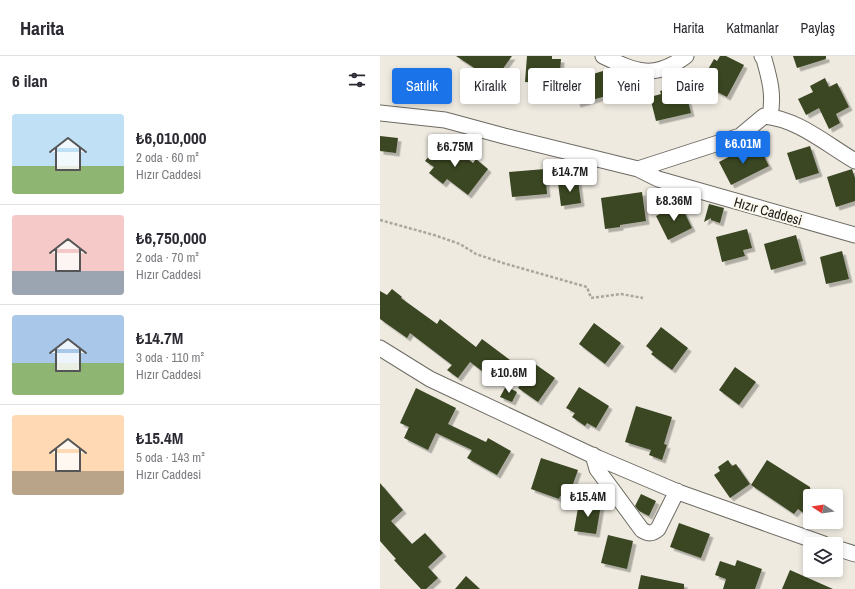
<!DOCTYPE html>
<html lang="tr">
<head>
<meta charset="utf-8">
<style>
  body { margin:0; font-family:"Archivo Narrow",sans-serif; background:#f2f2f3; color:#2b2b33; height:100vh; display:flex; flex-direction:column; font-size:15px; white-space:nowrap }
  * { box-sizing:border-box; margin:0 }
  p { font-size:13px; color:#7c7c81 }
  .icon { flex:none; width:22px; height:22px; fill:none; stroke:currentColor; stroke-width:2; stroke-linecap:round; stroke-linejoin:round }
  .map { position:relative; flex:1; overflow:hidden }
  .details { display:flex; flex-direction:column; background:#fff; width:380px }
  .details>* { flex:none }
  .banner { position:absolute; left:12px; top:12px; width:380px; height:36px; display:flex; gap:8px }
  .needle { width:26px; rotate:282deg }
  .controls { position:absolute; left:423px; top:433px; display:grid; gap:8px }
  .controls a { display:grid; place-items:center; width:40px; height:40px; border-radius:4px; background:#fff; box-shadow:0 2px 6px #0003; font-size:20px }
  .price { position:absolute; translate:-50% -34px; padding:0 9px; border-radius:4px; background:#fff; color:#222; font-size:13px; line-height:26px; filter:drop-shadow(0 1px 2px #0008) }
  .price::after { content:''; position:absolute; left:50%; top:24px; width:12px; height:9px; margin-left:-6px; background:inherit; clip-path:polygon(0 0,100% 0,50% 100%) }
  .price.current { background:#1a73e8; color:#fff }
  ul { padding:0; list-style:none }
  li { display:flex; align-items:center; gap:12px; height:100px; padding:0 12px }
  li+li { border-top:1px solid #e1e1e2 }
  li span { display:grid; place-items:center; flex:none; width:112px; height:80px; border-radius:4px; color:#555 }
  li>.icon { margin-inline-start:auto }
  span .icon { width:48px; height:48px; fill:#fffc; stroke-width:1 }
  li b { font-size:17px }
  h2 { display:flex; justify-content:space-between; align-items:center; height:48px; padding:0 12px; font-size:17px }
  .tag { padding:0 14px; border-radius:4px; background:#fff; box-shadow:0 2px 6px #0003; font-size:14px; line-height:36px }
  .tag.current { background:#1a73e8; color:#fff }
  header { display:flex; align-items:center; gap:24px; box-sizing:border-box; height:56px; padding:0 20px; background:#fff; border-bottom:1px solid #e1e1e2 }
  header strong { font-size:19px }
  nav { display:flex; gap:22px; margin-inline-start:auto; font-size:14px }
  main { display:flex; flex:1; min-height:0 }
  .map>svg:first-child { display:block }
  .building { fill:#3a4624; filter:url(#shadow) }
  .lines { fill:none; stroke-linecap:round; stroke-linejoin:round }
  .minor-casing { stroke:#6d6a62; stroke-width:17 }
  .path { stroke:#a9a69e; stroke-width:2.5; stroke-dasharray:3 2; stroke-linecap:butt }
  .minor { stroke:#fff; stroke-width:15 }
  .labels { text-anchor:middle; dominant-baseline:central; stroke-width:4; stroke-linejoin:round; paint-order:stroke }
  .street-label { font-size:14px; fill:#21201c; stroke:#fbf8ee }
</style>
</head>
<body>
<header>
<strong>Harita</strong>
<nav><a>Harita</a><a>Katmanlar</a><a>Paylaş</a></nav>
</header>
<main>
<section class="details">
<h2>6 ilan<svg class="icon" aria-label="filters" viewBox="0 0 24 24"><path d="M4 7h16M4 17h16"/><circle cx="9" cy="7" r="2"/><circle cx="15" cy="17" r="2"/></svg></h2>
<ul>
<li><span style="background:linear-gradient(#bfe0f5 65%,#8fb573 0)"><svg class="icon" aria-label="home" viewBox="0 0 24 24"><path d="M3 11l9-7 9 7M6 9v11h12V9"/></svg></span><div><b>₺6,010,000</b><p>2 oda · 60 m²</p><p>Hızır Caddesi</p></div></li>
<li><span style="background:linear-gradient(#f6c9c9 70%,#9aa5b1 0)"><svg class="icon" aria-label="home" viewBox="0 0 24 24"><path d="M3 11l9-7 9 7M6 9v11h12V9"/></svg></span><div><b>₺6,750,000</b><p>2 oda · 70 m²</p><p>Hızır Caddesi</p></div></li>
<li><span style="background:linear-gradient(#a9c7e8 60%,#8fb573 0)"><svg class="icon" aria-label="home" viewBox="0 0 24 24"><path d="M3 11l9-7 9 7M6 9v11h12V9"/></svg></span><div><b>₺14.7M</b><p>3 oda · 110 m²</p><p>Hızır Caddesi</p></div></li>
<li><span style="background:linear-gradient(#ffd9b3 70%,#b9a48a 0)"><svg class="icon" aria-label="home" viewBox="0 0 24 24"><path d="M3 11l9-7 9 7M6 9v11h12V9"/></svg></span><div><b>₺15.4M</b><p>5 oda · 143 m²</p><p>Hızır Caddesi</p></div></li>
</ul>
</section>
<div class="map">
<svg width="475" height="533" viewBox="0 0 475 533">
  <defs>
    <filter id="shadow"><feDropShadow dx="3.5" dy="3.5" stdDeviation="0" flood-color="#0004"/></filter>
  </defs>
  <rect width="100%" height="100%" fill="#eeeae0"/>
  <path class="building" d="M76,0h56l-15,21 -9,-7 -3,5z
    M147,0h25v3h9l-2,25 -34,-2z
    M340,0h6l18,9 -17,32 -23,-12 5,-10 -3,-2 8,-14 3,2z
    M413,0h33v3l-29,9z
    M223,15l7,24 -33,9 -7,-26 22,-6 1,2z
    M445,22l4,9 8,-4 12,24 -13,7 4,9 -11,6 -10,-21 -13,7 -8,-16 15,-7 -3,-6z
    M304,29l7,28 -35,8 -6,-24 11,-3 -1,-3z
    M0,80l18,2 -2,15 -16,-2z
    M63,83l30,24 3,-4 12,10 -20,26 -21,-16 -4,5 -14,-11 5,-6 -9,-6z
    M371,89l5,10 6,-3 7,14 -38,19 -12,-23z
    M430,90l9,27 -23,7 -9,-27z
    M165,113l2,25 -35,3 -3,-25z
    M472,113l3,9v23l-19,6 -9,-30z
    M198,124l3,23 -20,3 -3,-23z
    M262,136l4,29 -26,4v2l-15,2 -4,-31z
    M300,147l12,25 -24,12 -12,-24z
    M329,148l15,4 -4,15 -9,-3v-2l-7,4z
    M367,173l5,19 -9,2 2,6 -23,6 -6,-25z
    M416,179l7,26 -32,9 -7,-26z
    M462,195l7,28 -23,5 -6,-27z
    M12,233l10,8 -1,1 36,26 3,-5 36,28 6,-8 28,21 -16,20 -24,-18 -12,16 -11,-8 5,-5 -42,-32 -3,5 -27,-19v-28l7,4z
    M214,267l27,20 -16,21 -26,-20z
    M281,271l27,21 -16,22 -21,-16 2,-2 -7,-6z
    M155,308l20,14 -17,24 -20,-14z
    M355,311l21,15 -17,23 -20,-15z
    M126,330l11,6 -5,10 -12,-5z
    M199,331l30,19 -13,22 -9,-5 -2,3 -13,-9 3,-4 -9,-5z
    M36,332l40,20 -8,16 38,18 2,-4 23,13 -14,24 -30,-17 5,-8 -36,-17 -8,17 -24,-12 5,-11 -9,-4z
    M256,350l36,11 -8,27 3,1 -5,15 -13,-5 2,-5 -26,-8z
    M161,402l37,12 -10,28 -8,-2 -1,3 -28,-10z
    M348,404l4,6 4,-2 14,20 -20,14 -16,-23 6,-4 -2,-4z
    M387,404l43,27v31l-12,-9 -4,5 -43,-29z
    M0,427l23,27 -12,11 21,23 13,-11 18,20 -15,14 10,11 -12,11h-5l-27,-29 2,-1 -16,-18z
    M261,438l15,7 -7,15 -10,-5 -4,-5z
    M199,446l22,3 -5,29 -22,-3z
    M299,467l31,11 -9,24 -31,-11z
    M228,479l25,6 -6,28 -26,-6z
    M357,504l25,9 -7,20h-32l3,-10 -11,-4 5,-14 15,5z
    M410,514l43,19h-51z
    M261,519l43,9v5h-46z
    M86,520l14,13h-25z"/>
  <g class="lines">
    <defs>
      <path id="minor" d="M223,0c33,16 51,24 83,0
        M382,0l2,3c6,21 10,36 6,57
        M0,57l65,7 59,16 134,33 20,10 197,56
        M258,113l102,-33 24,-20c34,3 62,28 91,45
        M0,292l50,31 168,79 80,34 146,52
        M213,399l4,14 45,61c7,4 10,4 16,-1l19,-38
        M456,492l19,6"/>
    </defs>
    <use href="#minor" class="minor-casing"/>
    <path class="path" d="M0,164l54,15 26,9 16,10 27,9 84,24 4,11 30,-4 22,4"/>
    <use href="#minor" class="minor"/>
  </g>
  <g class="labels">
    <g class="street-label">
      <text transform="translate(388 155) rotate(16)">Hızır Caddesi</text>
    </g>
  </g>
</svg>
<div class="controls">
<a><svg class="needle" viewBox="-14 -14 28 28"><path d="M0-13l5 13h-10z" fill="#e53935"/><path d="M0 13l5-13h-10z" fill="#7c7c81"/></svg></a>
<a><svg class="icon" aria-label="layers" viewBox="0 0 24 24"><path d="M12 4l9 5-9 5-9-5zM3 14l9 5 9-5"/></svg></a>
</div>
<b class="price current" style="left:363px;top:109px">₺6.01M</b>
<b class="price" style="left:75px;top:112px">₺6.75M</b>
<b class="price" style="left:190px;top:137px">₺14.7M</b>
<b class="price" style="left:294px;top:166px">₺8.36M</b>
<b class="price" style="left:129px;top:338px">₺10.6M</b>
<b class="price" style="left:208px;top:462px">₺15.4M</b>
<div class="banner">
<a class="tag current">Satılık</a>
<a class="tag">Kiralık</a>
<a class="tag">Filtreler</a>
<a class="tag">Yeni</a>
<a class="tag">Daire</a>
</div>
</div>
</main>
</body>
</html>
